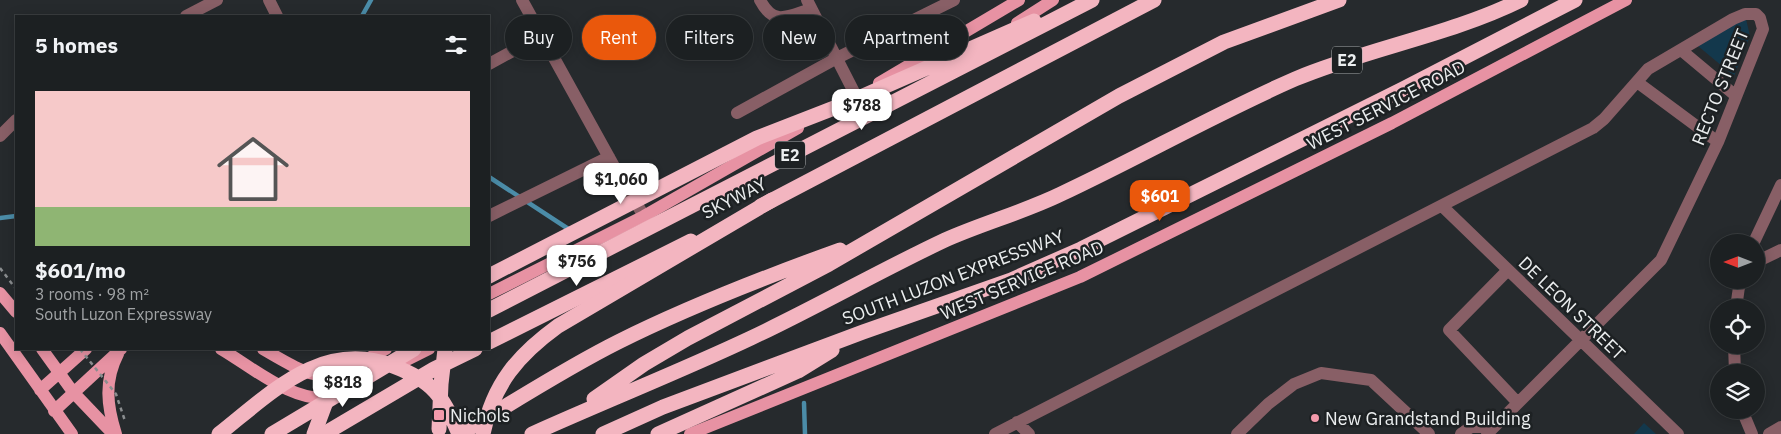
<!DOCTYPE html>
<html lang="en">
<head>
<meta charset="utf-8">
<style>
  body { margin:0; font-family:"IBM Plex Sans",sans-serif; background:#292d2f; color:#f1f3f6; height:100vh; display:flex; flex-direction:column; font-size:19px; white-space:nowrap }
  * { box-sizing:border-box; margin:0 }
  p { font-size:16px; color:#a0a3a5 }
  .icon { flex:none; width:28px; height:28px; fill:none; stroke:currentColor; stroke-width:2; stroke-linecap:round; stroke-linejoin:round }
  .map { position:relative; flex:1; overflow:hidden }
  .drawer { position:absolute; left:15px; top:15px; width:475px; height:335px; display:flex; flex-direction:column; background:#1c2022; border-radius:0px; box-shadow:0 2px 12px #0003,0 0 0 1px #3a3e40 }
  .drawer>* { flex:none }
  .hud { position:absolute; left:505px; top:15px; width:475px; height:45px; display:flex; gap:10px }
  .needle { width:32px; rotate:270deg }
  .buttons { position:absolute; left:1710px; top:234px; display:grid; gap:10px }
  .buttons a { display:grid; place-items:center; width:55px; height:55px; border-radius:50%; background:#1c2022; box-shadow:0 2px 12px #0003,0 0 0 1px #3a3e40; font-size:25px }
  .price { position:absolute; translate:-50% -42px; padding:0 11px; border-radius:10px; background:#fff; color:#222; font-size:16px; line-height:32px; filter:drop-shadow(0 1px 2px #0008) }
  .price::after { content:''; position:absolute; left:50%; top:30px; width:15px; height:11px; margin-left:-8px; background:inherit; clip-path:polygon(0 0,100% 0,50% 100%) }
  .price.current { background:#ea580c; color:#fff }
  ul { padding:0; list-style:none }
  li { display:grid; align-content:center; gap:10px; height:265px; padding:0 20px }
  li span { display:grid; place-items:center; height:155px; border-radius:0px; color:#555 }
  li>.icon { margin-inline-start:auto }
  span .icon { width:90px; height:90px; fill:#fffc; stroke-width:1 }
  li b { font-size:21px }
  h2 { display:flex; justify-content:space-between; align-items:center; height:60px; padding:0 20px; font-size:21px }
  .pill { padding:0 18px; border-radius:22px; background:#1c2022; box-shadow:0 2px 12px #0003,0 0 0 1px #3a3e40; font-size:18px; line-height:45px }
  .pill.current { background:#ea580c; color:#fff }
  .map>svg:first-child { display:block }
  .green { fill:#13384c }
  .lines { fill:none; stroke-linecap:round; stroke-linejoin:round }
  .stream { stroke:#4b8ca8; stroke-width:4.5 }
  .path { stroke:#8a8d8f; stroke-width:2.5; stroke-dasharray:4 4; stroke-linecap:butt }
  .minor { stroke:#885f66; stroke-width:12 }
  .major { stroke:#e792a3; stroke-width:12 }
  .highway { stroke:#f3b5c0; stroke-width:15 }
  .path-bridge { stroke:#8a8d8f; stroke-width:2.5; stroke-dasharray:4 4; stroke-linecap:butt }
  .highway-bridge { stroke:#f3b5c0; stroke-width:15 }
  .poi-dot { fill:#f39aab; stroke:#1d2123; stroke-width:2 }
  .labels { text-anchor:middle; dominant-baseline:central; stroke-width:5; stroke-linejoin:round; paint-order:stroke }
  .shield { fill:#1d2123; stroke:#adb0b2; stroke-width:1 }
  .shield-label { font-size:16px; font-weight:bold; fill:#ebeeef }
  .street-label { font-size:18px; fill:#ebeeef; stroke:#1d2123 }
  .poi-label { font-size:18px; fill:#ebeeef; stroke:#1d2123; text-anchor:start }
</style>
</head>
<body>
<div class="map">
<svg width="1781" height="434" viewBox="0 0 1781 434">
  <rect width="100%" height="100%" fill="#262a2d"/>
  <path class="green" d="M1746,19l4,17 -16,40 -36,-30 32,-22z
    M1644,423l12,11h-22z"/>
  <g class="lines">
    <path class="stream" d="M362,16l9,-16
      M489,177l81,53
      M0,218l16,-2
      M804,403l1,31"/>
    <path class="path" d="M0,268l16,21"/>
    <path class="minor" d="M269,0l8,16
      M522,0l99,179 28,45
      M760,0c14,27 28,16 51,9
      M807,0l49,96
      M186,16l31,-16
      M1681,50l55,46
      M489,64l53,-29
      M1637,82l81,60
      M737,113l100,-55 117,-58
      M0,136l16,-16
      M1442,206l236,228
      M489,216l120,-59
      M1754,242l27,-57
      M1756,262l25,-12
      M1508,270l-59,60 69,73
      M1736,308l4,-28
      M1734,345l1,27
      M1742,410l10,24
      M1017,422l12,12
      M995,434l598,-306 11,-9 44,-50 85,-50 12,-5h11l4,4 3,11 -45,113 -57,118 -174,174
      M1237,434l31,-30 26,-20 27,-11 50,7 58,54
      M1461,434l10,-7 25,-2
      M1769,434l12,-7"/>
    <path class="major" d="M1017,23l36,-23
      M879,83l140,-83
      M0,293l16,19
      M489,294l155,-78 154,-88
      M0,333l72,101
      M42,349l31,43 40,42
      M221,349c31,18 74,56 112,48
      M263,349c63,37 60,33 123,0
      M405,361l24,-12
      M40,390l46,-41
      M54,411l67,-62
      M116,434c-9,-28 -12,-53 2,-80
      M690,434l390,-157 312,-154 234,-123"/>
    <path class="highway" d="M761,206l393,-206
      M489,342l202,-101
      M594,399l50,-35 44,-26 141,-74 290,-168 105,-54 115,-42
      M314,434l22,-59
      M460,434c52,-31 104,-65 158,-92 72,-36 147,-65 222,-92
      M532,434c73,-33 147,-62 219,-96 66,-31 128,-67 194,-98 38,-17 79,-28 116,-46 79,-37 154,-80 234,-115 74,-31 155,-44 226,-79
      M603,434l60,-27 200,-75 148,-52 70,-31 322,-160 172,-89
      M658,434l140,-63 34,-21"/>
    <path class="path-bridge" d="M80,349l36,45 9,27"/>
    <path class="highway-bridge" d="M489,276l268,-138 90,-35 187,-82
      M489,310l603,-310
      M439,429l2,-45 4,-35
      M219,434c52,-41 103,-95 174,-68 40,15 50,30 66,68
      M272,434l142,-85
      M324,434l110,-65 41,-20
      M483,434c10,-50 35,-79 75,-108l214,-126"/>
  </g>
  <g class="poi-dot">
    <rect x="433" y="409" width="12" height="12" rx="2.5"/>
    <circle cx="1315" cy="418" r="5"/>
  </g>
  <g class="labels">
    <g class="shield">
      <rect x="1332" y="46.5" width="30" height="27" rx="4"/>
      <rect x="775" y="141.5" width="30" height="27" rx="4"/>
    </g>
    <g class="shield-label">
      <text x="1347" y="60">E2</text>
      <text x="790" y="155">E2</text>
    </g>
    <g class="street-label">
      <text transform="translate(1720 87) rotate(-68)">RECTO STREET</text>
      <text transform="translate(1386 105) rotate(-27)">WEST SERVICE ROAD</text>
      <text transform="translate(734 198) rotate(-27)">SKYWAY</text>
      <text transform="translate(953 277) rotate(-21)">SOUTH LUZON EXPRESSWAY</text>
      <text transform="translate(1022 280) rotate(-23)">WEST SERVICE ROAD</text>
      <text transform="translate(1572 308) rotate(44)">DE LEON STREET</text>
    </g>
    <g class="poi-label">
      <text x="450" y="415">Nichols</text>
      <text x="1325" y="418">New Grandstand Building</text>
    </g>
  </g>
</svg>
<div class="buttons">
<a><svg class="needle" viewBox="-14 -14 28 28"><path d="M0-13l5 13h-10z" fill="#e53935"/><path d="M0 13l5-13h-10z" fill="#a0a3a5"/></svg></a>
<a><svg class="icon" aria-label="locate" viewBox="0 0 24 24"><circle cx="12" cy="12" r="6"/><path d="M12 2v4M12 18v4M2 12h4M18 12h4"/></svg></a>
<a><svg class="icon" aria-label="layers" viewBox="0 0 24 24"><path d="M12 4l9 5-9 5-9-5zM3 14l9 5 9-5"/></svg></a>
</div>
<b class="price" style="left:862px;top:131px">$788</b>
<b class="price" style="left:621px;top:205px">$1,060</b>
<b class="price current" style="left:1160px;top:222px">$601</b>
<b class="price" style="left:577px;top:287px">$756</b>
<b class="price" style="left:343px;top:408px">$818</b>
<div class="hud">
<a class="pill">Buy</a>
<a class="pill current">Rent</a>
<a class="pill">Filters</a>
<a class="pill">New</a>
<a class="pill">Apartment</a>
</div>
<section class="drawer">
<h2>5 homes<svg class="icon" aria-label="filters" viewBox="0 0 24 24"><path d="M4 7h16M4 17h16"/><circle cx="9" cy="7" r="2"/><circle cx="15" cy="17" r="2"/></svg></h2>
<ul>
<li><span style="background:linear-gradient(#f6c9c9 75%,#8fb573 0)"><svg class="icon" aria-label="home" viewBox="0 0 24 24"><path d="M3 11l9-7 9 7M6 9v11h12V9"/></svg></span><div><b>$601/mo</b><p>3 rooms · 98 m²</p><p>South Luzon Expressway</p></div></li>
</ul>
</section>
</div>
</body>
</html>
